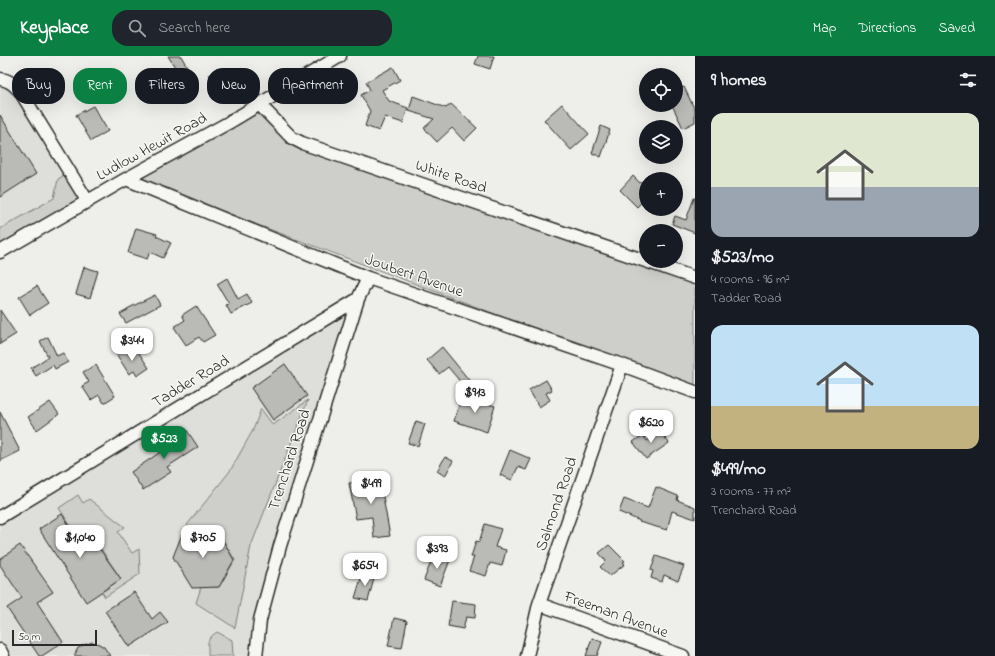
<!DOCTYPE html>
<html lang="en">
<head>
<meta charset="utf-8">
<style>
  body { margin:0; font-family:"Indie Flower",sans-serif; background:#20242c; color:#f1f3f6; height:100vh; display:flex; flex-direction:column; font-size:15px; white-space:nowrap }
  * { box-sizing:border-box; margin:0 }
  p { font-size:13px; color:#9ea1a6 }
  .icon { flex:none; width:22px; height:22px; fill:none; stroke:currentColor; stroke-width:2; stroke-linecap:round; stroke-linejoin:round }
  .map { position:relative; flex:1; overflow:hidden }
  .drawer { display:flex; flex-direction:column; background:#171b24; width:300px }
  .drawer>* { flex:none }
  .hud { position:absolute; left:12px; top:12px; width:380px; height:36px; display:flex; gap:8px }
  .controls { position:absolute; left:639px; top:12px; display:grid; gap:8px }
  .controls a { display:grid; place-items:center; width:44px; height:44px; border-radius:50%; background:#171b24; box-shadow:0 4px 16px #0002; font-size:20px }
  .scale { position:absolute; left:12px; bottom:10px; width:85px; box-sizing:border-box; padding-left:4px; border:2px solid #2b2b2b; border-top:0; font-size:11px; line-height:14px; white-space:nowrap; color:#2b2b2b; -webkit-text-stroke:3px #f6f6f2; paint-order:stroke }
  .price { position:absolute; translate:-50% -34px; padding:0 9px; border-radius:8px; background:#fff; color:#222; font-size:13px; line-height:26px; filter:drop-shadow(0 1px 2px #0008) }
  .price::after { content:''; position:absolute; left:50%; top:24px; width:12px; height:9px; margin-left:-6px; background:inherit; clip-path:polygon(0 0,100% 0,50% 100%) }
  .price.on { background:#0b8043; color:#fff }
  ul { padding:0; list-style:none }
  li { display:grid; align-content:center; gap:8px; height:212px; padding:0 16px }
  li span { display:grid; place-items:center; height:124px; border-radius:12px; color:#555 }
  li>.icon { margin-inline-start:auto }
  span .icon { width:72px; height:72px; fill:#fffc; stroke-width:1 }
  li b { font-size:17px }
  h2 { display:flex; justify-content:space-between; align-items:center; height:48px; padding:0 16px; font-size:17px }
  .tag { padding:0 14px; border-radius:16px; background:#171b24; box-shadow:0 4px 16px #0002; font-size:14px; line-height:36px }
  .tag.on { background:#0b8043; color:#fff }
  header { display:flex; align-items:center; gap:24px; box-sizing:border-box; height:56px; padding:0 20px; background:#0b8043; color:#fff }
  header strong { font-size:19px }
  nav { display:flex; gap:22px; margin-inline-start:auto; font-size:14px }
  .search { width:280px; height:36px; background:#20242c; display:flex; align-items:center; gap:10px; box-sizing:border-box; padding:0 14px; border-radius:16px; color:#9ea1a6; font-size:15px }
  main { display:flex; flex:1; min-height:0 }
  .map>svg:first-child { display:block }
  .built { fill:#dededb }
  .green { fill:#cececa; stroke:#7c7c7a }
  .building { fill:#babab7; stroke:#2b2b2b }
  .lines { fill:none; stroke-linecap:round; stroke-linejoin:round }
  .minor-casing { stroke:#2b2b2b; stroke-width:15 }
  .minor { stroke:#f6f6f2; stroke-width:12 }
  .labels { text-anchor:middle; dominant-baseline:central; stroke-width:3; stroke-linejoin:round; paint-order:stroke }
  .street-label { font-size:16px; fill:#2b2b2b; stroke:#f6f6f2 }
</style>
</head>
<body>
<header>
<strong>Keyplace</strong>
<div class="search"><svg class="icon" aria-label="search" viewBox="0 0 24 24"><circle cx="10" cy="10" r="6"/><path d="M15 15l6 6"/></svg>Search here</div>
<nav><a>Map</a><a>Directions</a><a>Saved</a></nav>
</header>
<main>
<div class="map">
<svg width="695" height="600" viewBox="0 0 695 600">
  <rect width="100%" height="100%" fill="#eeeeea"/>
  <filter id="ink" filterUnits="userSpaceOnUse"><feTurbulence type="fractalNoise" baseFrequency=".025" numOctaves="2"/><feDisplacementMap in="SourceGraphic" scale="8" xChannelSelector="R" yChannelSelector="G"/><feConvolveMatrix kernelMatrix="1 2 1 2 8 2 1 2 1" color-interpolation-filters="sRGB"/></filter>
  <g filter="url(#ink)">
    <path class="built" d="M0,26l12,6 72,113 -84,48z
      M352,250l-98,350h-248l-6,-10v-126z"/>
    <path class="green" d="M257,58l9,2 24,25 405,140v108l-562,-211 97,-52z
      M63,120l6,5 11,19 -80,47v-18l54,-31 4,-19z
      M308,344l-57,146 -16,82 -39,-25 5,-16h18l16,-27 -17,-28 -24,1 -7,-8 43,-54 23,-41 8,-21 12,16z
      M78,439l5,8 6,-4 36,28 -7,5 14,21 7,-4 1,25 -35,23 -3,-5 19,-13 -26,-39 -11,7 -25,-39z
      M217,576l15,8 1,16h-25c1,-12 -4,-15 9,-24z"/>
    <path class="building" d="M168,0h13l11,19 -9,5z
      M478,0h16l-4,13 -15,-5z
      M393,11l7,13 -18,10 7,11 19,7 -5,15 -18,-6 -6,14 -14,-5 5,-15 -9,-16 9,-5 -4,-8z
      M217,12l9,12 -7,6 -10,-11z
      M684,31l11,23v12l-12,6 -11,-23h4v-15z
      M413,40l33,12 5,-4 26,24 -13,13 -12,-13 -15,14 -13,-14 10,-9 -25,-8z
      M562,48l27,30 -18,16 -27,-30z
      M93,50l15,25 -17,10 -15,-26z
      M0,59l36,59 -36,23z
      M601,70l9,4 -9,27 -9,-4z
      M633,120l7,7 6,-3v17l-9,10 -17,-17z
      M694,142h1v35l-23,-9 3,-8 11,4z
      M136,172l21,6 -1,2 15,7 -8,15 -13,-6 -3,7 -19,-6z
      M84,211l14,4 -8,27 -14,-4z
      M227,222l11,21 9,-5 5,9 -21,11 -5,-9 3,-1 -12,-20z
      M37,230l11,17 -18,12 -11,-18z
      M155,239l5,10 -34,18 -6,-9 8,-4 -1,-1z
      M196,250l19,29 -12,7 -4,-5 -13,8 -12,-18 11,-7 -3,-5z
      M0,254l16,24 -16,10z
      M48,281l9,19 6,-3 5,9 -13,7 -2,-4 -17,11 -5,-8 17,-11 -8,-16z
      M124,291l5,8 8,-5 12,18 -12,8 -3,-5 -5,3 -14,-22z
      M442,291l27,33 -6,5 -15,-18 -9,7 -12,-14z
      M285,308l22,32 -34,24 -22,-32z
      M96,309l19,31 -11,7 -5,-8 -8,5 -9,-14 7,-4 -6,-10z
      M546,324l6,10 -6,3 4,7 -11,7 -10,-17z
      M462,340l33,10 -8,26 -33,-11z
      M50,346l9,12 -22,16 -9,-13z
      M0,356l20,39 -20,10z
      M416,365l9,3 -7,22 -10,-3z
      M186,373l12,18 -31,20 4,5 -28,18 -12,-18 34,-23 -3,-4z
      M660,375l9,12 -23,16 -13,-17 10,-7 4,6z
      M510,394l21,9 -5,11 -8,-3 -6,13 -12,-5z
      M445,401l8,4 -8,15 -8,-5z
      M380,424l10,56 -16,2 -2,-21 -16,2 -7,-36z
      M656,431l22,9 -1,4 18,7v12l-23,-8 -5,19 -28,-8 1,-1 -21,-9 5,-13 24,9z
      M62,458l22,34 10,-7 27,38 -35,23 -47,-73z
      M485,468l16,5 -6,18 11,3 -4,16 -12,-3 -4,13 -17,-5 5,-14h-3l5,-16 3,1z
      M218,476l16,28 -15,27 -27,1 -19,-31 9,-23z
      M20,489l33,47 -16,10 26,40 -21,14h-3l-32,-48 15,-10 -22,-33v-6z
      M609,489l16,16 -2,1 2,2 -15,12 -10,-9 6,-6 -7,-8z
      M434,498l16,6 -10,26 -16,-6z
      M656,500l28,10 -6,15 -14,-6 -2,7 -11,-4 2,-7 -2,-1z
      M363,516l12,3 -7,26 -13,-3z
      M134,536l18,27 8,-7 8,10 -39,25 -24,-36z
      M452,545l24,3 -1,14 -9,-1 -3,12 -15,-3z
      M394,562l13,3 -5,27 -14,-2z
      M592,582l10,4 -5,14h-11z
      M93,586l6,2 5,3 6,9h-36l4,-8 5,-3z"/>
    <g class="lines">
      <defs>
        <path id="minor" d="M0,23c9,1 13,5 20,12l68,111
          M259,48l33,34 10,5 393,135
          M126,123l242,99 254,87 73,27
          M0,196l126,-73 102,-56 112,-67
          M0,461l358,-218
          M539,548l144,52
          M0,594l3,6
          M256,600l4,-36 20,-74 78,-247 10,-21
          M527,600l12,-52 83,-239"/>
      </defs>
      <use href="#minor" class="minor-casing"/>
      <use href="#minor" class="minor"/>
    </g>
  </g>
  <g class="labels">
    <g class="street-label">
      <text transform="translate(152 91) rotate(-29)">Ludlow Hewit Road</text>
      <text transform="translate(451 121) rotate(19)">White Road</text>
      <text transform="translate(414 220) rotate(19)">Joubert Avenue</text>
      <text transform="translate(191 326) rotate(-31)">Tadder Road</text>
      <text transform="translate(290 404) rotate(-72)">Trenchard Road</text>
      <text transform="translate(557 448) rotate(-71)">Salmond Road</text>
      <text transform="translate(616 559) rotate(20)">Freeman Avenue</text>
    </g>
  </g>
</svg>
<div class="controls">
<a><svg class="icon" aria-label="locate" viewBox="0 0 24 24"><circle cx="12" cy="12" r="6"/><path d="M12 2v4M12 18v4M2 12h4M18 12h4"/></svg></a>
<a><svg class="icon" aria-label="layers" viewBox="0 0 24 24"><path d="M12 4l9 5-9 5-9-5zM3 14l9 5 9-5"/></svg></a>
<a>+</a>
<a>−</a>
</div>
<div class="scale">50 m</div>
<b class="price" style="left:132px;top:306px">$344</b>
<b class="price" style="left:475px;top:358px">$913</b>
<b class="price" style="left:651px;top:388px">$620</b>
<b class="price on" style="left:164px;top:404px">$523</b>
<b class="price" style="left:371px;top:449px">$499</b>
<b class="price" style="left:80px;top:503px">$1,040</b>
<b class="price" style="left:203px;top:503px">$705</b>
<b class="price" style="left:437px;top:514px">$393</b>
<b class="price" style="left:365px;top:531px">$654</b>
<div class="hud">
<a class="tag">Buy</a>
<a class="tag on">Rent</a>
<a class="tag">Filters</a>
<a class="tag">New</a>
<a class="tag">Apartment</a>
</div>
</div>
<section class="drawer">
<h2>9 homes<svg class="icon" aria-label="filters" viewBox="0 0 24 24"><path d="M4 7h16M4 17h16"/><circle cx="9" cy="7" r="2"/><circle cx="15" cy="17" r="2"/></svg></h2>
<ul>
<li><span style="background:linear-gradient(#dfe7d0 60%,#9aa5b1 0)"><svg class="icon" aria-label="home" viewBox="0 0 24 24"><path d="M3 11l9-7 9 7M6 9v11h12V9"/></svg></span><div><b>$523/mo</b><p>4 rooms · 96 m²</p><p>Tadder Road</p></div></li>
<li><span style="background:linear-gradient(#bfe0f5 65%,#c2b280 0)"><svg class="icon" aria-label="home" viewBox="0 0 24 24"><path d="M3 11l9-7 9 7M6 9v11h12V9"/></svg></span><div><b>$499/mo</b><p>3 rooms · 77 m²</p><p>Trenchard Road</p></div></li>
</ul>
</section>
</main>
</body>
</html>
